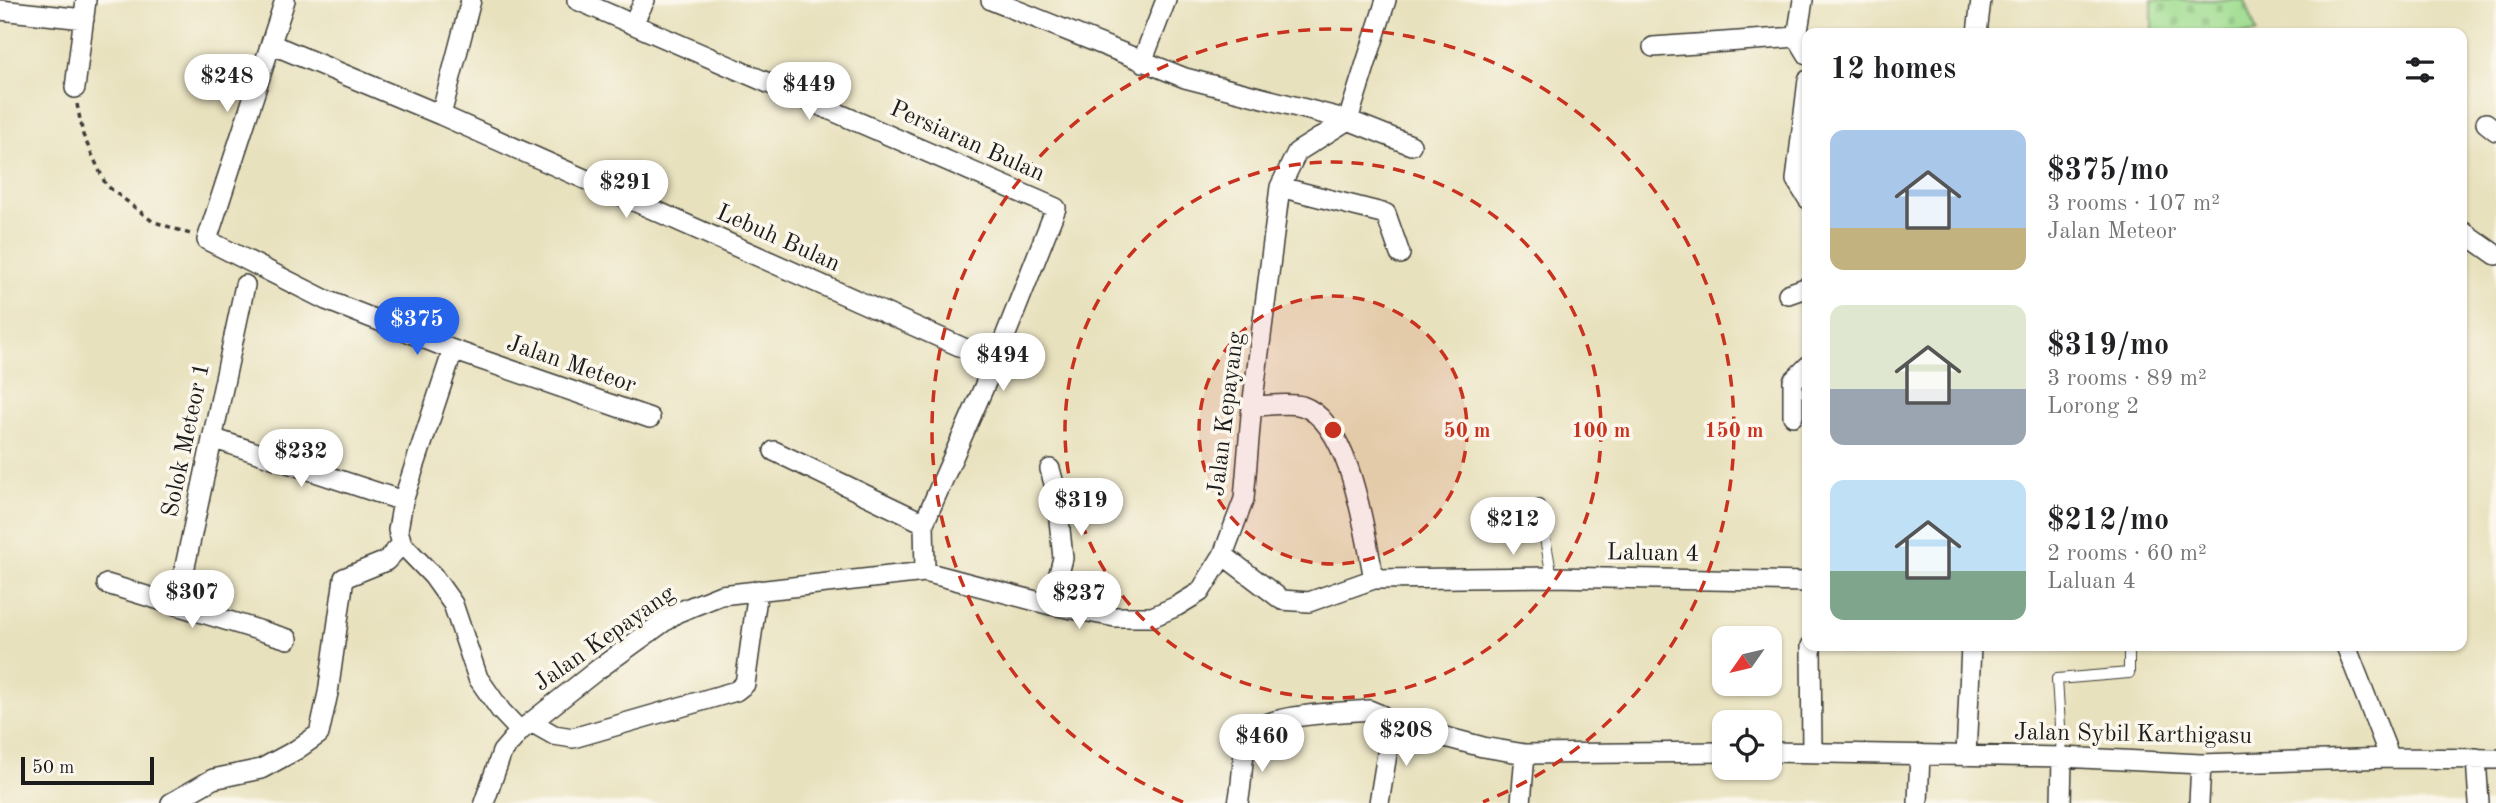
<!DOCTYPE html>
<html lang="en">
<head>
<meta charset="utf-8">
<style>
  body { margin:0; font-family:"Old Standard TT",serif; background:#f6f6f6; color:#202124; height:100vh; display:flex; flex-direction:column; font-size:26px; white-space:nowrap }
  * { box-sizing:border-box; margin:0 }
  p { font-size:23px; color:#757577 }
  .icon { flex:none; width:38px; height:38px; fill:none; stroke:currentColor; stroke-width:2; stroke-linecap:round; stroke-linejoin:round }
  .map { position:relative; flex:1; overflow:hidden }
  .details { position:absolute; left:1802px; top:28px; width:665px; height:623px; display:flex; flex-direction:column; background:#fff; border-radius:14px; box-shadow:0 2px 5px #0004 }
  .details>* { flex:none }
  .needle { width:46px; rotate:236deg }
  .tools { position:absolute; left:1712px; top:626px; display:grid; gap:14px }
  .tools a { display:grid; place-items:center; width:70px; height:70px; border-radius:14px; background:#fff; box-shadow:0 2px 5px #0004; font-size:35px }
  .scale { position:absolute; left:21px; bottom:18px; width:133px; box-sizing:border-box; padding-left:7px; border:4px solid #1c1c1c; border-top:0; font-size:19px; line-height:24px; white-space:nowrap; color:#1c1c1c; -webkit-text-stroke:5px #fbf7ec; paint-order:stroke }
  .price { position:absolute; translate:-50% -60px; padding:0 16px; border-radius:24px; background:#fff; color:#222; font-size:23px; line-height:46px; filter:drop-shadow(0 2px 4px #0008) }
  .price::after { content:''; position:absolute; left:50%; top:42px; width:21px; height:16px; margin-left:-10px; background:inherit; clip-path:polygon(0 0,100% 0,50% 100%) }
  .price.active { background:#2563eb; color:#fff }
  ul { padding:0; list-style:none }
  li { display:flex; align-items:center; gap:21px; height:175px; padding:0 28px }
  li span { display:grid; place-items:center; flex:none; width:196px; height:140px; border-radius:14px; color:#555 }
  li>.icon { margin-inline-start:auto }
  span .icon { width:84px; height:84px; fill:#fffc; stroke-width:1 }
  li b { font-size:30px }
  h2 { display:flex; justify-content:space-between; align-items:center; height:84px; padding:0 28px; font-size:30px }
  .map>svg:first-child { display:block }
  .cemetery { fill:url(#cemetery-stones); stroke:#5e7c56; stroke-width:2 }
  .lines { fill:none; stroke-linecap:round; stroke-linejoin:round }
  .lane-casing { stroke:#3b3a34; stroke-width:12 }
  .street-casing { stroke:#3b3a34; stroke-width:22 }
  .path { stroke:#3b3a34; stroke-width:3.5; stroke-dasharray:5 5; stroke-linecap:butt }
  .lane { stroke:#fff; stroke-width:10 }
  .street { stroke:#fff; stroke-width:19 }
  .ring { fill:none; stroke:#c8321e; stroke-width:3.5; stroke-dasharray:12 9 }
  .labels { text-anchor:middle; dominant-baseline:central; stroke-width:7; stroke-linejoin:round; paint-order:stroke }
  .street-label { font-size:24px; fill:#1c1c1c; stroke:#fbf7ec }
  .centre { fill:#c8321e; stroke:#fbf7ec; stroke-width:3.5 }
  .ring-label { font-size:21px; text-anchor:middle; font-weight:bold; fill:#c8321e; stroke:#fbf7ec; stroke-width:7; stroke-linejoin:round; paint-order:stroke }
</style>
</head>
<body>
<div class="map">
<svg width="2496" height="803" viewBox="0 0 2496 803">
  <defs>
    <pattern id="cemetery-stones" width="16" height="16" patternUnits="userSpaceOnUse" patternTransform="scale(1.75)"><rect width="16" height="16" fill="#a0dd91"/><path d="M2 7V4a2 2 0 0 1 4 0v3zM10 15v-3a2 2 0 0 1 4 0v3z" fill="#89bd7c"/></pattern>
  </defs>
  <rect width="100%" height="100%" fill="#fbf7ec"/>
  <filter id="ink" filterUnits="userSpaceOnUse"><feTurbulence type="fractalNoise" baseFrequency=".0143" numOctaves="2"/><feDisplacementMap in="SourceGraphic" scale="14" xChannelSelector="R" yChannelSelector="G"/><feConvolveMatrix kernelMatrix="1 2 1 2 8 2 1 2 1" color-interpolation-filters="sRGB"/></filter>
  <filter id="wash" filterUnits="userSpaceOnUse"><feTurbulence type="fractalNoise" baseFrequency=".00686" numOctaves="4" result="noise"/><feDisplacementMap in="SourceGraphic" scale="28" xChannelSelector="R" yChannelSelector="G"/><feGaussianBlur stdDeviation="1.57" result="paint"/><feColorMatrix in="noise" values="0 0 0 0 0 0 0 0 0 0 0 0 0 0 0 0 0 1.4 0 .05"/><feComposite in="paint" operator="in"/></filter>
  <g filter="url(#wash)">
    <rect width="100%" height="100%" fill="#e8e1bd"/>
    <path class="cemetery" d="M2152,0h93l12,33h-105z"/>
  </g>
  <g filter="url(#ink)">
    <g class="lines">
      <defs>
        <path id="lane" d="M1539,505l13,72
          M2062,757l-5,-78 72,-6v-27"/>
        <path id="street" d="M285,0l-78,240 119,60 127,50 197,68
          M577,0l479,208 -61,154 -71,161 1,49
          M991,0l194,78 163,42 63,25
          M1803,0l-6,37 11,18
          M0,10l84,9
          M633,23l12,-23
          M1977,33l4,-33
          M271,44l170,71 554,247
          M1653,47l144,-10 11,2
          M1142,62l24,-62
          M1808,80l-12,100 12,19
          M75,88l11,-88
          M441,115l30,-115
          M2486,123l10,8
          M1280,187l106,27 14,40
          M2462,231l34,24
          M1788,294l20,-7
          M453,350l-50,151 -5,29 4,14 31,32 20,28 25,74 23,33 19,20
          M1253,406c15,0 35,-4 49,0 49,16 63,129 72,173
          M1793,416v-35l15,-15
          M212,438l191,63
          M774,451l150,72
          M1050,469l6,22 7,67 -12,47
          M1223,555l59,45 27,2 65,-23 178,-2 256,5
          M107,584l181,55
          M177,604l68,-319
          M1811,646l1,106
          M2346,646l44,112
          M531,722l23,13 19,3 163,-47 9,-7 13,-94
          M1769,752l293,5 139,7 189,-6 106,1
          M1966,756l5,-110
          M2476,758l3,45
          M171,803l42,-24 48,-10 35,-19 23,-16 9,-41 16,-115 42,-17 16,-17
          M484,803l18,-51 18,-21 77,-61 79,-57 45,-18 204,-23 126,33 64,12h37l25,-11 23,-14 23,-37 21,-56 7,-84 29,-228 17,-35 51,-32 38,-120
          M1238,803c5,-21 3,-43 9,-64 8,-26 96,-26 122,-29l12,5 11,8 91,24 42,7 199,-2
          M1379,803l13,-80
          M1521,803l4,-49
          M1918,803l2,-49
          M2061,803l1,-46
          M2199,803l2,-39"/>
      </defs>
      <use href="#lane" class="lane-casing"/>
      <use href="#street" class="street-casing"/>
      <path class="path" d="M77,104l6,31 23,50 46,36 38,13"/>
      <use href="#lane" class="lane"/>
      <use href="#street" class="street"/>
    </g>
  </g>
  <circle cx="1333" cy="430" r="134" fill="#c8321e" fill-opacity=".12"/>
  <g class="ring">
    <circle cx="1333" cy="430" r="134"/>
    <circle cx="1333" cy="430" r="268"/>
    <path d="M1183 802A401 401 0 1 1 1483 802"/>
  </g>
  <g class="labels">
    <g class="street-label">
      <text transform="translate(967 142) rotate(24)">Persiaran Bulan</text>
      <text transform="translate(778 239) rotate(24)">Lebuh Bulan</text>
      <text transform="translate(571 365) rotate(19)">Jalan Meteor</text>
      <text transform="translate(1227 414) rotate(-83)">Jalan Kepayang</text>
      <text transform="translate(187 440) rotate(-78)">Solok Meteor 1</text>
      <text transform="translate(1653 554) rotate(1)">Laluan 4</text>
      <text transform="translate(605 639) rotate(-35)">Jalan Kepayang</text>
      <text transform="translate(2133 735) rotate(1)">Jalan Sybil Karthigasu</text>
    </g>
  </g>
  <circle cx="1333" cy="430" r="10" class="centre"/>
  <g class="ring-label">
    <text x="1467" y="437">50 m</text>
    <text x="1601" y="437">100 m</text>
    <text x="1734" y="437">150 m</text>
  </g>
</svg>
<div class="tools">
<a><svg class="needle" viewBox="-14 -14 28 28"><path d="M0-13l5 13h-10z" fill="#e53935"/><path d="M0 13l5-13h-10z" fill="#757577"/></svg></a>
<a><svg class="icon" aria-label="locate" viewBox="0 0 24 24"><circle cx="12" cy="12" r="6"/><path d="M12 2v4M12 18v4M2 12h4M18 12h4"/></svg></a>
</div>
<div class="scale">50 m</div>
<b class="price" style="left:227px;top:114px">$248</b>
<b class="price" style="left:809px;top:122px">$449</b>
<b class="price" style="left:626px;top:220px">$291</b>
<b class="price active" style="left:417px;top:357px">$375</b>
<b class="price" style="left:1003px;top:393px">$494</b>
<b class="price" style="left:301px;top:489px">$232</b>
<b class="price" style="left:1081px;top:538px">$319</b>
<b class="price" style="left:1513px;top:557px">$212</b>
<b class="price" style="left:192px;top:630px">$307</b>
<b class="price" style="left:1079px;top:631px">$237</b>
<b class="price" style="left:1406px;top:768px">$208</b>
<b class="price" style="left:1262px;top:774px">$460</b>
<section class="details">
<h2>12 homes<svg class="icon" aria-label="filters" viewBox="0 0 24 24"><path d="M4 7h16M4 17h16"/><circle cx="9" cy="7" r="2"/><circle cx="15" cy="17" r="2"/></svg></h2>
<ul>
<li><span style="background:linear-gradient(#a9c7e8 70%,#c2b280 0)"><svg class="icon" aria-label="home" viewBox="0 0 24 24"><path d="M3 11l9-7 9 7M6 9v11h12V9"/></svg></span><div><b>$375/mo</b><p>3 rooms · 107 m²</p><p>Jalan Meteor</p></div></li>
<li><span style="background:linear-gradient(#dfe7d0 60%,#9aa5b1 0)"><svg class="icon" aria-label="home" viewBox="0 0 24 24"><path d="M3 11l9-7 9 7M6 9v11h12V9"/></svg></span><div><b>$319/mo</b><p>3 rooms · 89 m²</p><p>Lorong 2</p></div></li>
<li><span style="background:linear-gradient(#bfe0f5 65%,#7fa58c 0)"><svg class="icon" aria-label="home" viewBox="0 0 24 24"><path d="M3 11l9-7 9 7M6 9v11h12V9"/></svg></span><div><b>$212/mo</b><p>2 rooms · 60 m²</p><p>Laluan 4</p></div></li>
</ul>
</section>
</div>
</body>
</html>
